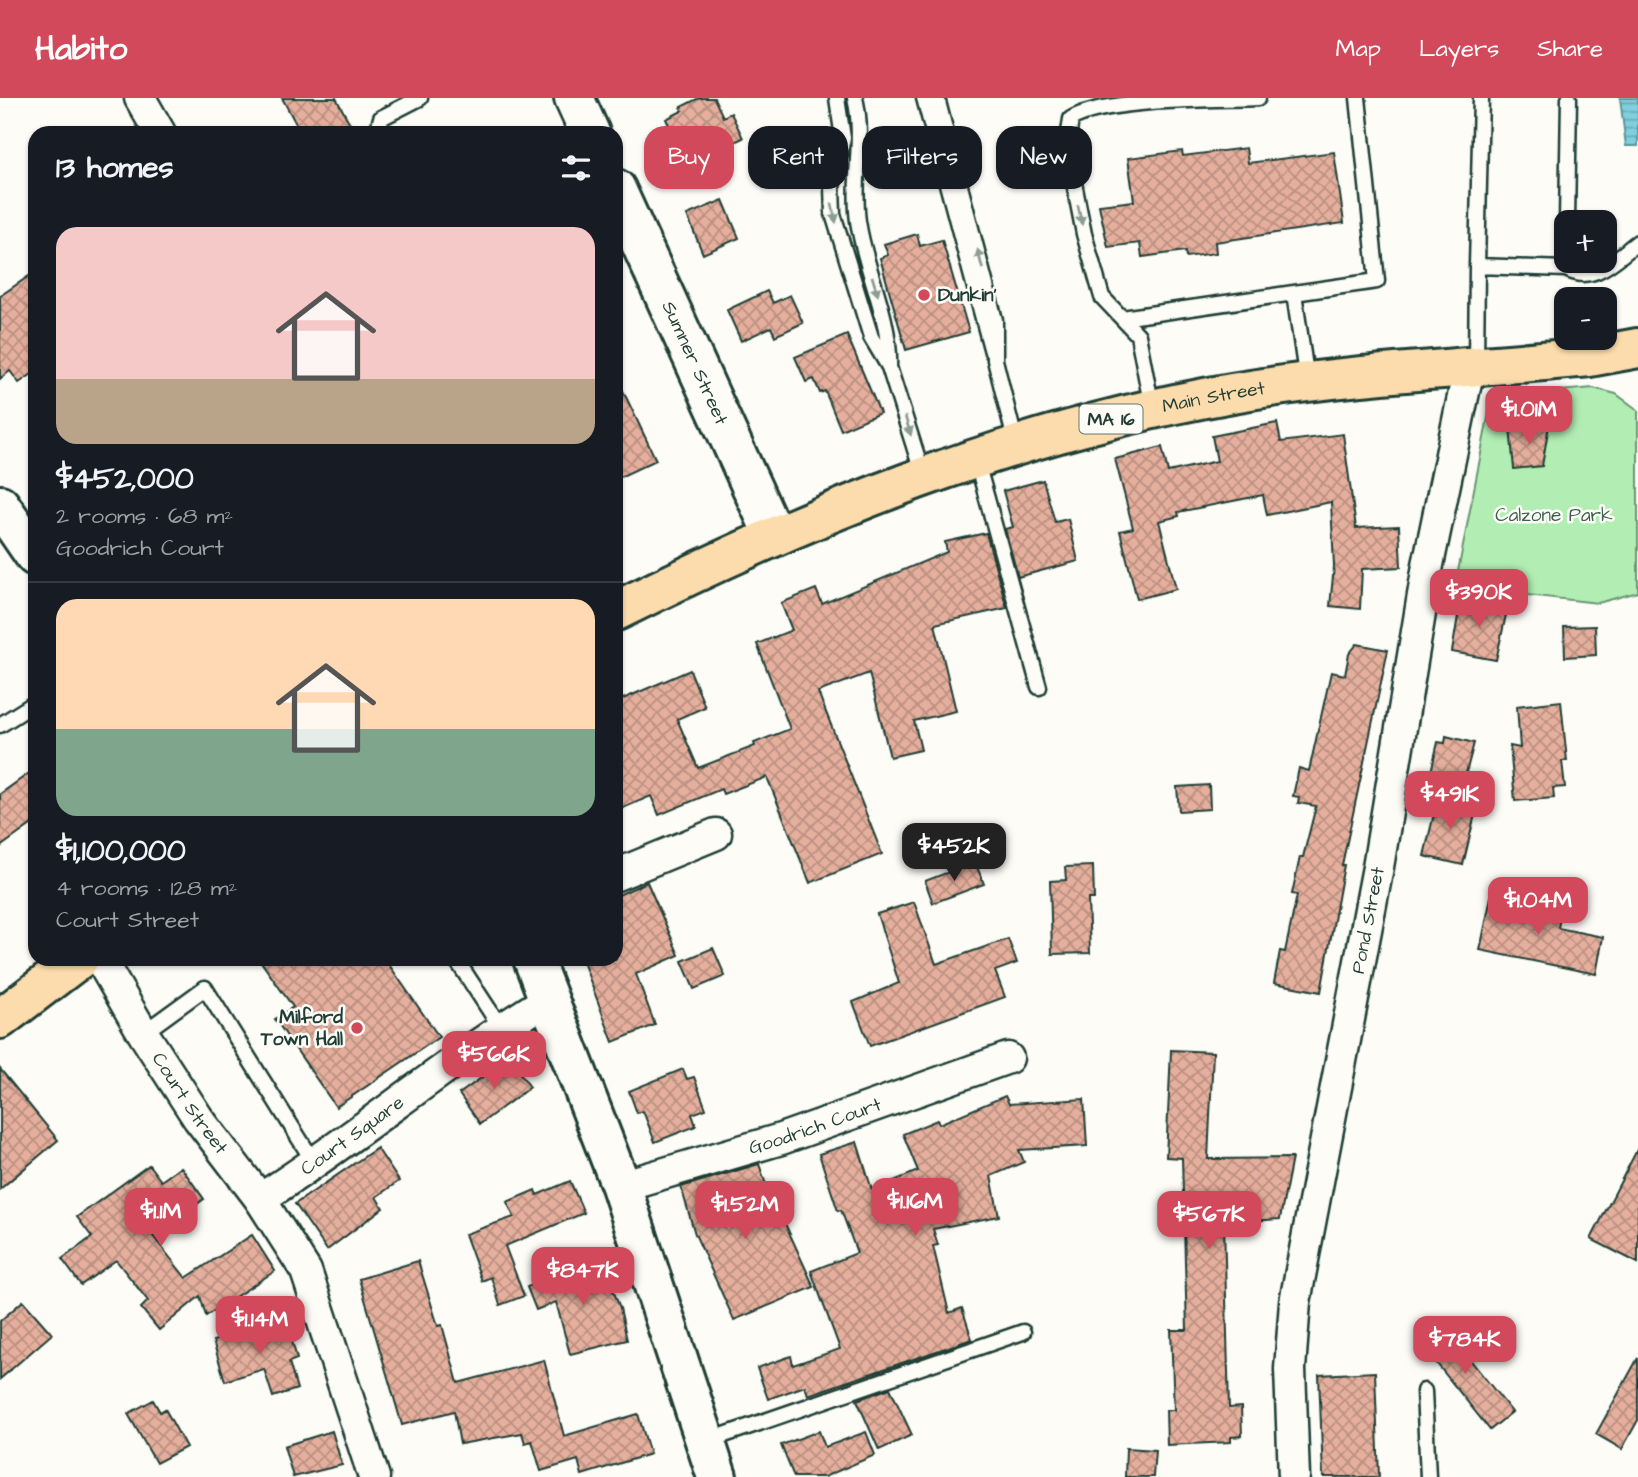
<!DOCTYPE html>
<html lang="en">
<head>
<meta charset="utf-8">
<style>
  body { margin:0; font-family:"Architects Daughter",sans-serif; background:#242831; color:#f1f3f6; height:100vh; display:flex; flex-direction:column; font-size:26px; white-space:nowrap }
  * { box-sizing:border-box; margin:0 }
  p { font-size:23px; color:#9ea1a6 }
  .icon { flex:none; width:38px; height:38px; fill:none; stroke:currentColor; stroke-width:2; stroke-linecap:round; stroke-linejoin:round }
  .map { position:relative; flex:1; overflow:hidden }
  .details { position:absolute; left:28px; top:28px; width:595px; height:840px; display:flex; flex-direction:column; background:#171b24; border-radius:21px; box-shadow:0 2px 5px #0004 }
  .details>* { flex:none }
  .guide { position:absolute; left:644px; top:28px; width:665px; height:63px; display:flex; gap:14px }
  .tools { position:absolute; left:1554px; top:112px; display:grid; gap:14px }
  .tools a { display:grid; place-items:center; width:63px; height:63px; border-radius:14px; background:#171b24; box-shadow:0 2px 5px #0004; font-size:35px }
  .price { position:absolute; translate:-50% -60px; padding:0 16px; border-radius:14px; background:#d1495b; color:#fff; font-size:23px; line-height:46px; filter:drop-shadow(0 2px 4px #0008) }
  .price::after { content:''; position:absolute; left:50%; top:42px; width:21px; height:16px; margin-left:-10px; background:inherit; clip-path:polygon(0 0,100% 0,50% 100%) }
  .price.current { background:#222; color:#fff }
  ul { padding:0; list-style:none }
  li { display:grid; align-content:center; gap:14px; height:371px; padding:0 28px }
  li+li { border-top:2px solid #363941 }
  li span { display:grid; place-items:center; height:217px; border-radius:21px; color:#555 }
  li>.icon { margin-inline-start:auto }
  span .icon { width:126px; height:126px; fill:#fffc; stroke-width:1 }
  li b { font-size:30px }
  h2 { display:flex; justify-content:space-between; align-items:center; height:84px; padding:0 28px; font-size:30px }
  .pill { padding:0 24px; border-radius:21px; background:#171b24; box-shadow:0 2px 5px #0004; font-size:24px; line-height:63px }
  .pill.current { background:#d1495b; color:#fff }
  header { display:flex; align-items:center; gap:42px; box-sizing:border-box; height:98px; padding:0 35px; background:#d1495b; color:#fff }
  header strong { font-size:33px }
  nav { display:flex; gap:38px; margin-inline-start:auto; font-size:24px }
  .map>svg:first-child { display:block }
  .park { fill:#b2eeb3; stroke:#689674; stroke-width:2 }
  .water { fill:url(#water-rules); stroke:#59959a; stroke-width:2 }
  .building { fill:url(#building-cross-hatch); stroke:#1f3d34; stroke-width:2 }
  .lines { fill:none; stroke-linecap:round; stroke-linejoin:round }
  .lane-casing { stroke:#1f3d34; stroke-width:19 }
  .street-casing { stroke:#1f3d34; stroke-width:35 }
  .secondary-casing { stroke:#1f3d34; stroke-width:44 }
  .primary-casing { stroke:#1f3d34; stroke-width:44 }
  .lane { stroke:#fdfcf7; stroke-width:14 }
  .street { stroke:#fdfcf7; stroke-width:30 }
  .secondary { stroke:#fdfcf7; stroke-width:38 }
  .primary { stroke:#fcdcac; stroke-width:38 }
  .oneway { fill:#8e9c96 }
  .poi-dot { fill:#d1495b; stroke:#fdfcf7; stroke-width:2.5 }
  .labels { text-anchor:middle; dominant-baseline:central; stroke-width:5; stroke-linejoin:round; paint-order:stroke }
  .shield { fill:#fdfcf7; stroke:#62766e; stroke-width:2 }
  .shield-label { font-size:18px; font-weight:bold; fill:#1f3d34 }
  .poi-label { font-size:19px; font-weight:bold; fill:#1f3d34; stroke:#fdfcf7; text-anchor:start }
  .street-label { font-size:19px; fill:#1f3d34; stroke:#fdfcf7 }
  .park-label { font-size:19px; fill:#3c604d; stroke:#fdfcf7 }
</style>
</head>
<body>
<header>
<strong>Habito</strong>
<nav><a>Map</a><a>Layers</a><a>Share</a></nav>
</header>
<div class="map">
<svg width="1638" height="1379" viewBox="0 0 1638 1379">
  <defs>
    <pattern id="water-rules" width="6" height="5" patternUnits="userSpaceOnUse" patternTransform="scale(1.75)"><rect width="6" height="5" fill="#80cfde"/><path d="M0 2.5h6" fill="none" stroke="#68a9b5"/></pattern>
    <pattern id="building-cross-hatch" width="8" height="8" patternUnits="userSpaceOnUse" patternTransform="scale(1.75)"><rect width="8" height="8" fill="#e6af9d"/><path d="M0 0l8 8M0 8l8-8" fill="none" stroke="#ba9081"/></pattern>
  </defs>
  <rect width="100%" height="100%" fill="#fdfcf7"/>
  <filter id="ink" filterUnits="userSpaceOnUse"><feTurbulence type="fractalNoise" baseFrequency=".0143" numOctaves="2"/><feDisplacementMap in="SourceGraphic" scale="14" xChannelSelector="R" yChannelSelector="G"/><feConvolveMatrix kernelMatrix="1 2 1 2 8 2 1 2 1" color-interpolation-filters="sRGB"/></filter>
  <g filter="url(#ink)">
    <path class="park" d="M1593,290l23,6 22,16v182l-40,11 -143,-16 37,-190z"/>
    <path class="water" d="M1620,0h18v48h-12z"/>
    <path class="building" d="M282,0h54l19,35h-54z
      M699,0h15l9,19 8,-4 12,25 -56,26 -21,-45 16,-8 -1,-4z
      M1246,50l2,15 86,-11 10,71 -129,19 1,11 -30,4 -1,-6 -43,6 -2,-14 -32,4 -9,-42 35,-4 -6,-43 54,-7 1,5z
      M723,102l16,38 -36,16 -16,-39z
      M917,136l3,12 22,-6 27,92 -63,18 -26,-92 8,-3 -4,-11z
      M35,174v100l-16,11 -9,-12 -10,8v-83z
      M767,193l6,12 17,-8 13,28 -28,13 -4,-9 -30,14 -14,-31z
      M847,237l33,78 -39,17 -16,-39 -5,2 -6,-14 -8,3 -11,-25z
      M616,278l40,84 -40,19z
      M1277,325l4,19 62,-8 13,94 43,-2 2,41 -39,2 -2,40 -30,-3 4,-40 -3,-64 -64,13 -4,-20 -85,17 1,4 -20,5 17,68 -39,10 -17,-68 13,-3 -18,-69 47,-12 6,25 49,-11 -5,-25z
      M1549,327l-7,41 -28,3 -4,-41z
      M1043,382l12,42 13,-3 10,42 -60,16 -13,-48 8,-2 -10,-36z
      M986,435l21,75 -72,16 21,87 -42,10 7,29 -31,7 -21,-84 -51,19 64,162 -72,29 -43,-106 -44,17 -2,-5 -62,26 -8,-19 -35,15v-109l74,-32 15,37 -28,12 21,49 57,-22 -1,-3 36,-14 -33,-85 35,-14 -11,-27 35,-14 6,15 125,-52 -2,-10z
      M1461,500l47,8 -12,54 -44,-8z
      M1595,528l1,29 -31,2 -1,-30z
      M1357,546l31,6 -46,215h2l-23,127 -47,-9 6,-32 5,1 12,-57 -5,-1 8,-37h3l13,-51 -18,-3 1,-6 -6,-1 6,-28 10,3 22,-99 14,3 4,-21z
      M1561,603l6,60h-5l3,26 -12,1 1,10 -39,3 -5,-55 10,2 -3,-42z
      M1446,638l28,7 -11,41 -33,-8 8,-34 7,1z
      M35,671v53l-35,25v-53z
      M1209,687l1,24 -31,2 -2,-24z
      M1438,699l39,9 -14,59 -39,-9z
      M975,764l9,22 -51,19 -8,-22z
      M1093,768l1,33h-6l2,54 -38,1 -2,-73 16,-1 -1,-13z
      M647,784l32,73 -43,19 19,51 -42,17 -31,-83h34v-63z
      M1491,799l70,14 -3,17 45,9 -7,37 -116,-24z
      M914,804l22,62 72,-25 9,24 -22,8 10,26 -135,49 -17,-44 46,-19 -22,-69z
      M713,850l12,28 -31,13 -12,-28z
      M259,861h126l54,78 -103,70 -61,-88 18,-12z
      M1171,952l42,2 -5,107 84,-1 -12,61 -56,4 5,185 12,-1 1,29 -11,1v5l-64,3 -1,-35h8l-3,-80h16l-5,-172 -16,-1z
      M509,960l21,29 -50,37 -21,-30z
      M0,971l58,71 -58,49z
      M683,971l4,10 7,-2 12,32 -14,5 4,12 -41,16 -12,-31 -6,2 -8,-22z
      M1005,998l4,8 75,-5 3,47 -68,4 5,12 -33,14 8,40 -66,13 5,16 -5,1 16,67 13,-5 10,31 -164,56 -3,-9 -37,13 -11,-31 34,-12 2,9 47,-16 -29,-78 46,-18 -16,-43 -3,1 -19,-57 38,-12 15,48 46,-19 -15,-37 34,-14 2,4z
      M377,1050l22,33 -23,16 7,11 -56,42 -32,-46z
      M1638,1050v115l-47,-24z
      M759,1066l15,44 3,-2 37,81 -80,33 -39,-86 -14,-47z
      M149,1067l12,16 20,-14 23,32 -51,37 33,42 66,-43 23,36 -69,45 -6,-20 -41,34 -18,-22 7,-7 -32,-41 -35,25 -19,-26 30,-22 -15,-20z
      M570,1083l14,32 -79,33 19,50 -24,9 -9,-28 -9,4 -17,-47 49,-17 -7,-15 28,-12 2,5z
      M601,1161l19,49 7,32 -57,14 -14,-52 -20,8 -9,-23z
      M418,1163l20,65 4,-1 16,58 86,-23 20,76 74,-22 12,40 -68,21 -4,-15 -37,11 -9,-30 -7,2 -3,-10 -62,11 -6,-33 -52,14 -43,-146z
      M23,1203l29,33 -52,45v-58z
      M286,1222l11,39 -8,3 8,27 -24,8 -9,-28 -39,12 -12,-40z
      M1440,1224l72,90 -22,18 -72,-90z
      M1638,1260v62l-16,29 -26,-15z
      M1375,1274l4,105h-56l-4,-102z
      M890,1290l22,47 -33,15 -22,-50z
      M153,1302l7,12 5,-3 21,38 -30,16 -28,-49z
      M332,1333l10,34 -49,12 -9,-31z
      M819,1333l6,16 41,-15 9,23 -51,22h-30l-13,-32z
      M1126,1350l29,2 -2,27h-28z"/>
    <g class="lines">
      <defs>
        <path id="lane" d="M837,0l6,40 -11,49 1,27 38,123 18,30 34,108
          M855,0c10,41 -3,81 3,123 7,50 33,95 31,146
          M924,0l68,254
          M937,0l58,222v40l21,84
          M377,35l4,-15 39,-20
          M1567,124l2,-124
          M1566,153v18c28,16 50,-11 72,-27
          M1477,168l4,-168
          M1122,220l172,-25
          M1476,267l1,-99 89,3
          M1307,283l-13,-88 83,-12 -19,-183
          M1152,310l-14,-73 -36,-38 -18,-63 -17,-87 4,-28c33,-21 143,-19 187,-21
          M976,361l63,228
          M0,627l35,-22
          M35,767v2
          M456,861l45,69
          M143,935l62,-45 110,176
          M1424,1293l4,86
          M707,1343l316,-109"/>
        <g id="street">
          <path d="M140,0l20,35"/>
          <path d="M616,777l100,-41"/>
          <path id="s1" d="M100,861l43,74 55,85 62,81 46,72 68,206"/>
          <path id="s2" d="M621,1088l160,-47 227,-81"/>
          <path id="s3" d="M260,1101c99,-63 189,-140 289,-200"/>
          <path id="s4" d="M1294,1379l-4,-108 5,-67 83,-435 50,-302 41,-197"/>
        </g>
        <g id="secondary">
          <path d="M574,0l16,35"/>
          <path id="s5" d="M616,91l158,347"/>
          <path d="M0,407l35,51"/>
          <path d="M533,861l88,227 96,291"/>
        </g>
        <g id="primary">
          <path id="s6" d="M616,513c196,-98 399,-180 616,-218 117,-20 239,-25 357,-36l49,-9"/>
          <path d="M0,921l79,-60"/>
        </g>
      </defs>
      <use href="#lane" class="lane-casing"/>
      <use href="#street" class="street-casing"/>
      <use href="#secondary" class="secondary-casing"/>
      <use href="#primary" class="primary-casing"/>
      <use href="#lane" class="lane"/>
      <use href="#street" class="street"/>
      <use href="#secondary" class="secondary"/>
      <use href="#primary" class="primary"/>
    </g>
    <defs><path id="oneway-solid" d="M-6-.8H1V-3.2L6.5 0L1 3.2V.8H-6Z" transform="scale(1.75)"/></defs>
    <g class="oneway">
      <use href="#oneway-solid" transform="translate(834 115) rotate(78)"/>
      <use href="#oneway-solid" transform="translate(1080 117) rotate(78)"/>
      <use href="#oneway-solid" transform="translate(980 161) rotate(-104)"/>
      <use href="#oneway-solid" transform="translate(875 188) rotate(73)"/>
      <use href="#oneway-solid" transform="translate(908 328) rotate(73)"/>
    </g>
  </g>
  <g class="poi-dot">
    <circle cx="924" cy="197" r="7"/>
    <circle cx="357" cy="930" r="7"/>
  </g>
  <g class="labels">
    <rect class="shield" x="1079.5" y="306.5" width="63" height="29" rx="5"/>
    <g class="shield-label">
      <text x="1111" y="321">MA 16</text>
    </g>
    <g class="poi-label">
      <text x="938" y="197">Dunkin'</text>
      <text x="343" y="919" text-anchor="end">Milford<tspan x="343" dy="22">Town Hall</tspan></text>
    </g>
    <g class="street-label">
      <text stroke="none"><textPath href="#s5" startOffset="191">Sumner Street</textPath></text>
      <text stroke="none"><textPath href="#s6" startOffset="637">Main Street</textPath></text>
      <text stroke="none"><textPath href="#s4" startOffset="564">Pond Street</textPath></text>
      <text stroke="none"><textPath href="#s1" startOffset="170">Court Street</textPath></text>
      <text stroke="none"><textPath href="#s2" startOffset="203">Goodrich Court</textPath></text>
      <text stroke="none"><textPath href="#s3" startOffset="112">Court Square</textPath></text>
    </g>
    <g class="park-label">
      <text x="1554" y="417">Calzone Park</text>
    </g>
  </g>
</svg>
<div class="tools">
<a>+</a>
<a>−</a>
</div>
<b class="price" style="left:1529px;top:348px">$1.01M</b>
<b class="price" style="left:1479px;top:531px">$390K</b>
<b class="price" style="left:1450px;top:733px">$491K</b>
<b class="price current" style="left:954px;top:785px">$452K</b>
<b class="price" style="left:1538px;top:839px">$1.04M</b>
<b class="price" style="left:494px;top:993px">$566K</b>
<b class="price" style="left:915px;top:1140px">$1.16M</b>
<b class="price" style="left:745px;top:1143px">$1.52M</b>
<b class="price" style="left:161px;top:1150px">$1.1M</b>
<b class="price" style="left:1209px;top:1153px">$567K</b>
<b class="price" style="left:583px;top:1209px">$847K</b>
<b class="price" style="left:260px;top:1258px">$1.14M</b>
<b class="price" style="left:1465px;top:1278px">$784K</b>
<div class="guide">
<a class="pill current">Buy</a>
<a class="pill">Rent</a>
<a class="pill">Filters</a>
<a class="pill">New</a>
</div>
<section class="details">
<h2>13 homes<svg class="icon" aria-label="filters" viewBox="0 0 24 24"><path d="M4 7h16M4 17h16"/><circle cx="9" cy="7" r="2"/><circle cx="15" cy="17" r="2"/></svg></h2>
<ul>
<li><span style="background:linear-gradient(#f6c9c9 70%,#b9a48a 0)"><svg class="icon" aria-label="home" viewBox="0 0 24 24"><path d="M3 11l9-7 9 7M6 9v11h12V9"/></svg></span><div><b>$452,000</b><p>2 rooms · 68 m²</p><p>Goodrich Court</p></div></li>
<li><span style="background:linear-gradient(#ffd9b3 60%,#7fa58c 0)"><svg class="icon" aria-label="home" viewBox="0 0 24 24"><path d="M3 11l9-7 9 7M6 9v11h12V9"/></svg></span><div><b>$1,100,000</b><p>4 rooms · 128 m²</p><p>Court Street</p></div></li>
</ul>
</section>
</div>
</body>
</html>
